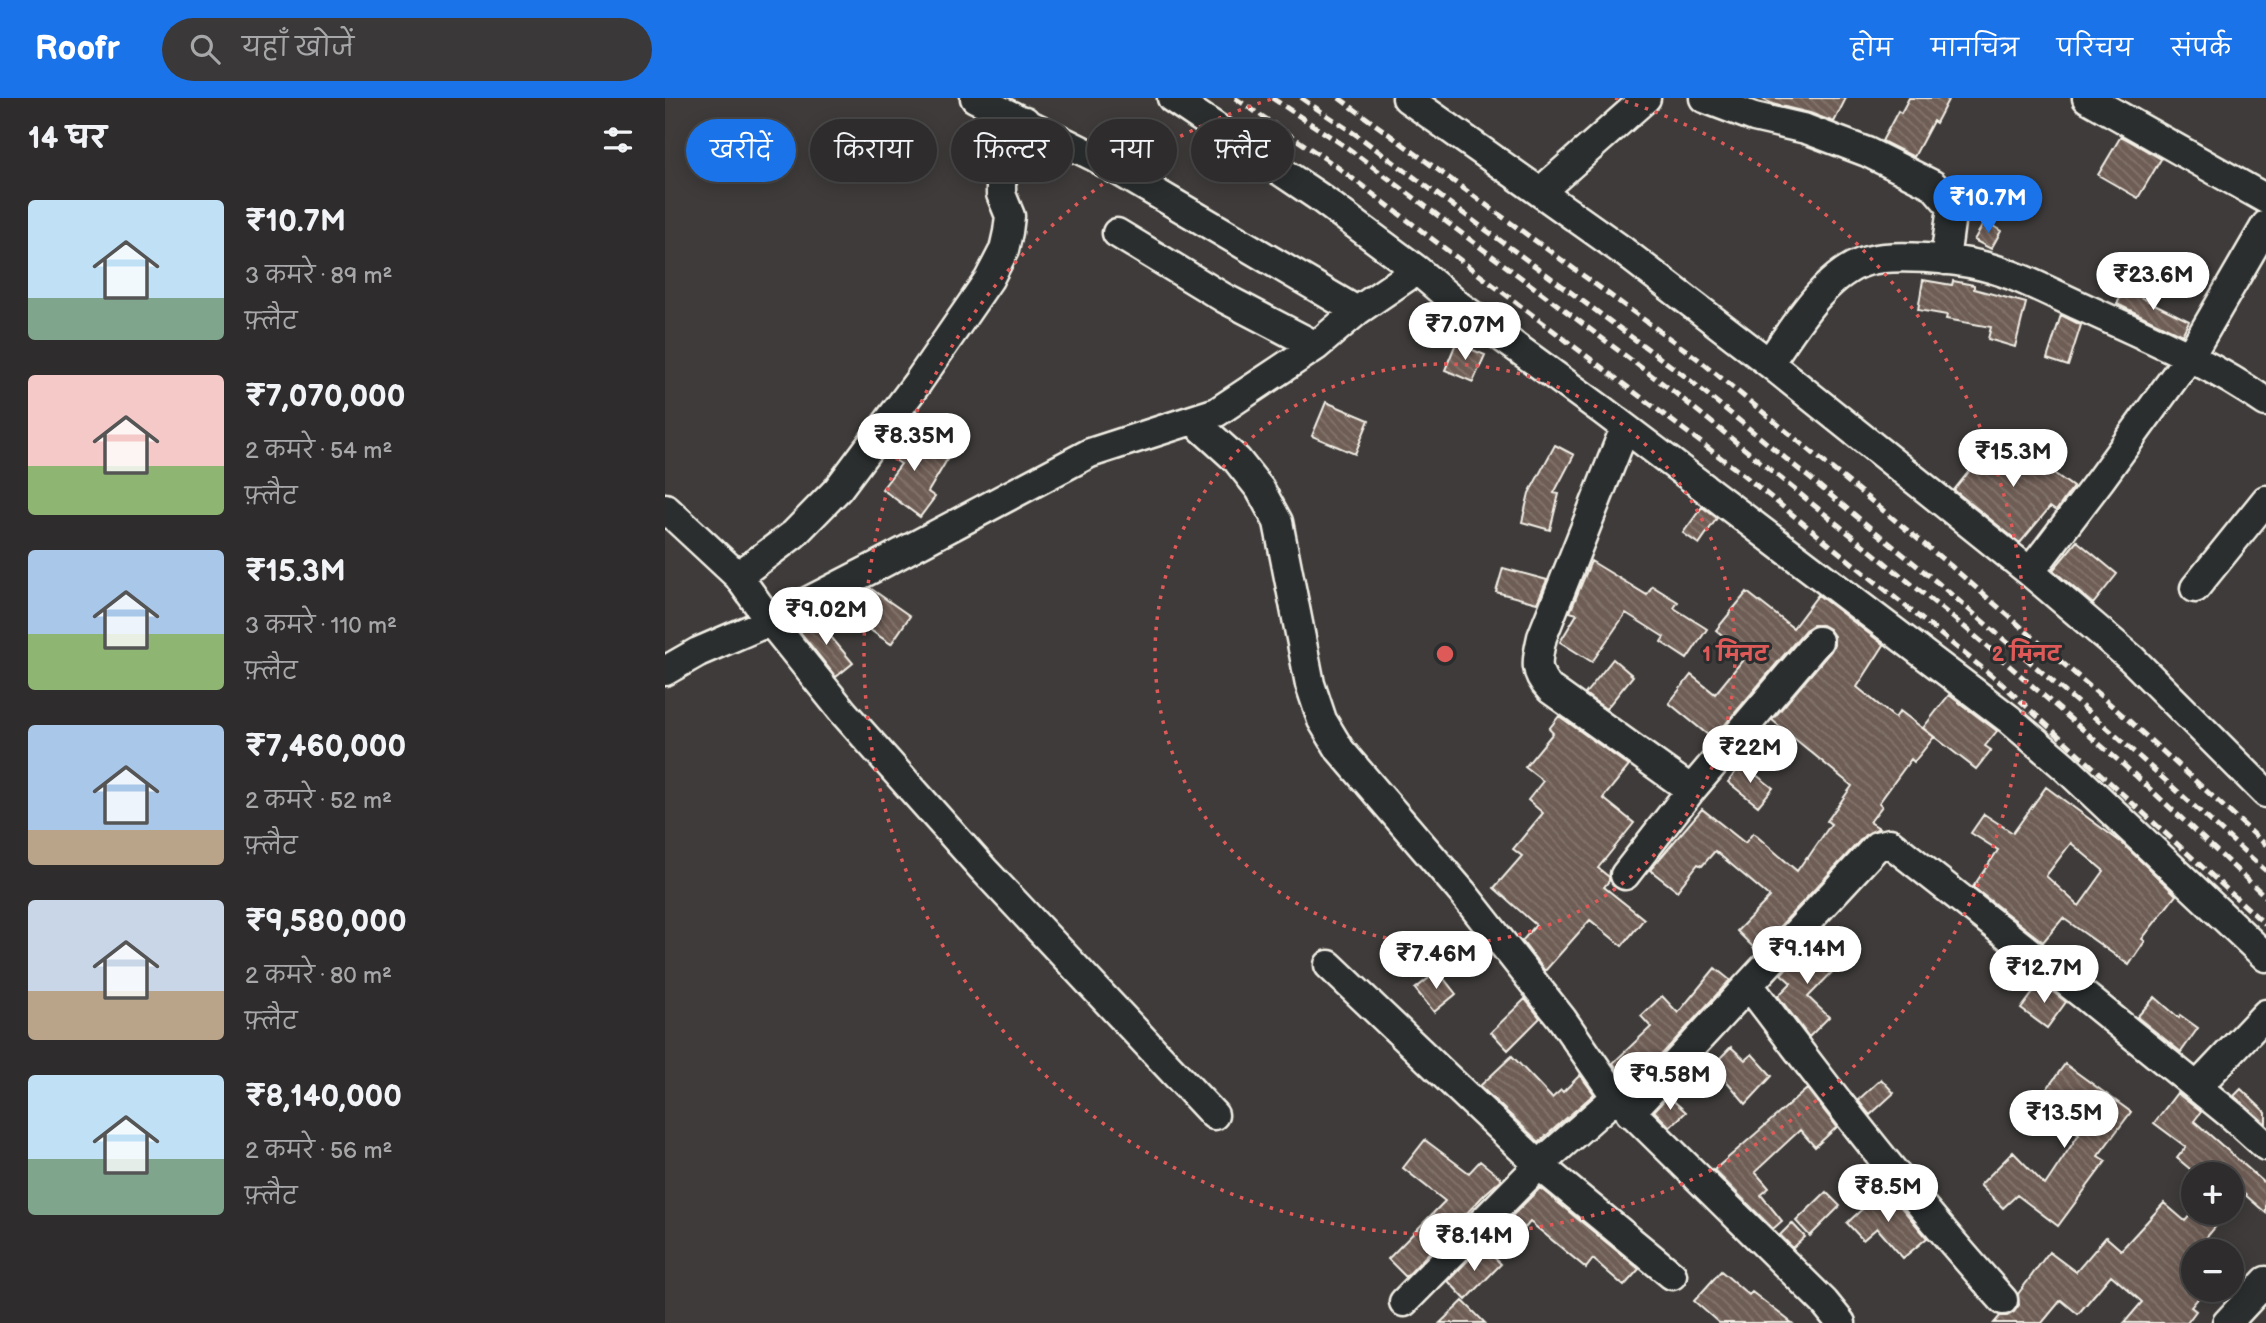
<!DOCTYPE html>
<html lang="hi">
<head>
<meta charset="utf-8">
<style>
  body { margin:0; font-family:"Balsamiq Sans","Playpen Sans Deva",sans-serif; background:#3a3838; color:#f1f3f6; height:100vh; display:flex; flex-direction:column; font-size:26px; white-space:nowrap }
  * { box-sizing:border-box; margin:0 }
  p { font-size:23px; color:#a7a7a9 }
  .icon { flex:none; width:38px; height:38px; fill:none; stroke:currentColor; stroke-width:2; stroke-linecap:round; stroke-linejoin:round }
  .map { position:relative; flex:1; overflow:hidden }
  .panel { display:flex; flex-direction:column; background:#2e2c2c; width:665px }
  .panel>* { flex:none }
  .hud { position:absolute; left:21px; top:21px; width:665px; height:63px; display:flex; gap:14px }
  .buttons { position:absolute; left:1516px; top:1064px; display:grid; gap:14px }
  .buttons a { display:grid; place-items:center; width:63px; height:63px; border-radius:50%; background:#2e2c2c; box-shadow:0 4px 18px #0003,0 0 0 2px #494848; font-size:35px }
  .price { position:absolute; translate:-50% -60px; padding:0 16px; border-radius:24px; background:#fff; color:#222; font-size:23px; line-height:46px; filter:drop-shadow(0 2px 4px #0008) }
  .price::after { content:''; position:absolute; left:50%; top:42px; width:21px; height:16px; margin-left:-10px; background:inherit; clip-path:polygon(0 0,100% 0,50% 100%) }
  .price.current { background:#1a73e8; color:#fff }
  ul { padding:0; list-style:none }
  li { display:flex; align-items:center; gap:21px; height:175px; padding:0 28px }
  li span { display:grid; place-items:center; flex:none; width:196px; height:140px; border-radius:7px; color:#555 }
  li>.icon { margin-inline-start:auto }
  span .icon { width:84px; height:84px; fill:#fffc; stroke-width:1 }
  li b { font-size:30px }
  h2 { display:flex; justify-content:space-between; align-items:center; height:84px; padding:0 28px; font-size:30px }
  .tag { padding:0 24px; border-radius:32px; background:#2e2c2c; box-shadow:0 4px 18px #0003,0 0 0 2px #494848; font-size:24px; line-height:63px }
  .tag.current { background:#1a73e8; color:#fff }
  header { display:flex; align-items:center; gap:42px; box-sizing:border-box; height:98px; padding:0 35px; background:#1a73e8; color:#fff }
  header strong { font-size:33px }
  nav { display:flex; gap:38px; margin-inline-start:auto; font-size:24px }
  .search { width:490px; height:63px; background:#3a3838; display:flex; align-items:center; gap:18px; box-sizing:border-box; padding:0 24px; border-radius:38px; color:#a7a7a9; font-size:26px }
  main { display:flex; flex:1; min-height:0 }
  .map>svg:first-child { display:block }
  .building { fill:url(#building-back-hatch); stroke:#f4f1e8; stroke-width:2; fill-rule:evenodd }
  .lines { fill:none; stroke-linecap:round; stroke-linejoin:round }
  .street-casing { stroke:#f4f1e8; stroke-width:33 }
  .street { stroke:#2a2d2e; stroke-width:28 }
  .rail { stroke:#f4f1e8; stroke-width:5; stroke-dasharray:10 5; stroke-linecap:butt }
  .ring { fill:none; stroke:#de5a58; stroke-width:3.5; stroke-dasharray:3.5 7 }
  .centre { fill:#de5a58; stroke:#2a2d2e; stroke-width:3.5 }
  .ring-label { font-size:21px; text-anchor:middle; font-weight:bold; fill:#de5a58; stroke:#2a2d2e; stroke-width:6; stroke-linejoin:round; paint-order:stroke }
</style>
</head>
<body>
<header>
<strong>Roofr</strong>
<div class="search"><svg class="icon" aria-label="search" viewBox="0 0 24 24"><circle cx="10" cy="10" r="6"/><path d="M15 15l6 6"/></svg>यहाँ खोजें</div>
<nav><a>होम</a><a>मानचित्र</a><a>परिचय</a><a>संपर्क</a></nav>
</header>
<main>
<section class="panel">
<h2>14 घर<svg class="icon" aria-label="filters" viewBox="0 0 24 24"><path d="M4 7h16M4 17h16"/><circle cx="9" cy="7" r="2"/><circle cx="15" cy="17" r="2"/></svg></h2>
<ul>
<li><span style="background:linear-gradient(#bfe0f5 70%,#7fa58c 0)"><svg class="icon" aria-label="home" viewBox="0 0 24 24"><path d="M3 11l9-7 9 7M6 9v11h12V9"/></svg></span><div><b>₹10.7M</b><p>3 कमरे · 89 m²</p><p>फ़्लैट</p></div></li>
<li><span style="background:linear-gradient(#f6c9c9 65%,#8fb573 0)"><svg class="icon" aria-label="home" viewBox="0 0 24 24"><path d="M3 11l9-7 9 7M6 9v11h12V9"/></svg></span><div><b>₹7,070,000</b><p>2 कमरे · 54 m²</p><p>फ़्लैट</p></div></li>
<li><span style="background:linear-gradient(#a9c7e8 60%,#8fb573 0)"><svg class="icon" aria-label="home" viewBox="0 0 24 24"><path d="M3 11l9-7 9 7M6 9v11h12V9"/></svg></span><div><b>₹15.3M</b><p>3 कमरे · 110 m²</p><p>फ़्लैट</p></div></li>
<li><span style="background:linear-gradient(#a9c7e8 75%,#b9a48a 0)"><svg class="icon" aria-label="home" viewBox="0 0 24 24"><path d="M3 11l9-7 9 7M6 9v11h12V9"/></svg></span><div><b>₹7,460,000</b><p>2 कमरे · 52 m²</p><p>फ़्लैट</p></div></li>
<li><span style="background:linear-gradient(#c9d6e8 65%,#b9a48a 0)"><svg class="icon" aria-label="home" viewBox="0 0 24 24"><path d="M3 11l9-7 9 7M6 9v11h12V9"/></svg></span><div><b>₹9,580,000</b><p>2 कमरे · 80 m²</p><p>फ़्लैट</p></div></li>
<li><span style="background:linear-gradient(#bfe0f5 60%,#7fa58c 0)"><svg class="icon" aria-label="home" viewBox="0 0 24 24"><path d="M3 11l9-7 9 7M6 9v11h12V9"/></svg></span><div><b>₹8,140,000</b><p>2 कमरे · 56 m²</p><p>फ़्लैट</p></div></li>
</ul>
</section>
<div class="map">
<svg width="1601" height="1225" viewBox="0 0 1601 1225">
  <defs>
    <pattern id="building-back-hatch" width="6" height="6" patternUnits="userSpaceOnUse" patternTransform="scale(1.75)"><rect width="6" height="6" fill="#6e5d55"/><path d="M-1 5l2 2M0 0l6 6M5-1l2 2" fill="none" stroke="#83756d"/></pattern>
  </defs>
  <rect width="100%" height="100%" fill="#3e3b3a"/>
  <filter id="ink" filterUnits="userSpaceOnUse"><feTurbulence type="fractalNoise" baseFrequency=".0143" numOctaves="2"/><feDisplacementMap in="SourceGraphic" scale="14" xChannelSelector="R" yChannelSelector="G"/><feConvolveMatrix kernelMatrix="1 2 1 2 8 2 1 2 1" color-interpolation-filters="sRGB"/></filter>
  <g filter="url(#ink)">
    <path class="building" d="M1096,0h85l-12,24 -24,-9 -38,-9z
      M1244,0h40l-13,25 -3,-2 -19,36 -32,-16 16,-30 3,2z
      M1456,38l40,23 -23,39 -40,-23z
      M1306,83l21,12 -11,21 -13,-6 -4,-13z
      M1320,123l16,10 -10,18 -17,-9z
      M1258,182l29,5 1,-4 21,4v4l52,14 -11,44 -27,-8 3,-12 -45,-8 1,-4 -29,-5z
      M1459,191l65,32 -7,14 -65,-31z
      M1396,217l20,10 -13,41 -21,-7z
      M791,245l29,12 -12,27 -28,-12z
      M661,304l43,18 -14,34 -43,-18z
      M237,333l46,27 -20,34 7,5 -15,20 -38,-28 19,-25 -14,-9z
      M1334,343l19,6 55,40 -17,24 -6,-4 -30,36 -66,-53 25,-31 4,3z
      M890,347l19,10 -20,38 5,1 -9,36 -28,-8 7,-29z
      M1037,409l15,11 -18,26 -16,-11z
      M1412,443l40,33 -24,30 -40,-34z
      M926,463l56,34 5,-9 26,16 -4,6 33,21 -20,30 -26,-17 3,-5 -38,-24 -34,49 -32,-20 17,-28 -7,-2z
      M838,470l44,12 -10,23 -41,-11z
      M205,490l40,28 -19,28 -56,-38z
      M1082,494l46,36 25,-33 66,50 -27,42 38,31 5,-7 34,26 -20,25 -3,-3 -32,44 3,3 -12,16 9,6 -14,7 -108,116 -20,-20 33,-34 -55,-46 -13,15 -4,-2 -21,27 -27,-21 52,-61 43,34 8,-10 44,38 9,-13 1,1 24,-35 -4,-3 25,-35 -80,-66 59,-69 3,-6v-9l-5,-7 -7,-4h-9l-8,5 -92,109 -44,-36 22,-28 24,19 32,-39 -31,-25z
      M151,521l37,44 -17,14 -39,-49z
      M948,561l20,17 -27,33 -21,-15z
      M1284,597l48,36 -12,15 6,4 -15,19 -53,-41z
      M894,618l70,50 -26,32 31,25 -36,45 11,9v4l-5,6 40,32 -22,27 -32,-26 -45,51 -23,-30 14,-16 -42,-37 28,-32 -9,-7 30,-36 -15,-13 15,-19 -18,-14 28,-34 -4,-4z
      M1077,666l31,24 -15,18 -30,-24z
      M1381,689l76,56 54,52 -34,44 3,2 -16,24 -66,-47 -20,24 -70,-55 25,-37 -27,-17 13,-19 29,19zM1406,745l33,28 -25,35 -33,-30z
      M1148,842l26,25 -31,32 21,20 -20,20 -31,-41 13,-13 -10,-9z
      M1050,870l15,12 -99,108 -18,-25 38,-36 -10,-11 21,-20 16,17z
      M773,873l18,23 -22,18 -19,-23z
      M1376,884l25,20 -19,26 -26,-19z
      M1490,899l24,21 1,-3 18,13 -17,24 -44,-35z
      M860,901l15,19 -32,32 -17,-18z
      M1066,949l14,13 7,-6 20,22 -26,28 -33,-39z
      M847,958l40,42 9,-8 2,2 17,-17 14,19 -55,48 -59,-56z
      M1400,966l66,48 -33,44 8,5 -48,65 -41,-31 -14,13 -23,-23 33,-33 32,33 34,-51 -5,-4 5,-6 -38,-27z
      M1216,981l13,14 -24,22 -12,-15z
      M1142,991l30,38 -22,20 -15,-17 -45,42 14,16 -8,7 21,26 -9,8 -59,-59z
      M1576,991l25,24v11l-32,-28z
      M1512,995l24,19 -7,9 72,63v29l-23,-20 -12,14v-33h-35l-19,-16 9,-11 -32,-24z
      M1003,998l18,16 -16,15 -16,-16z
      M760,1042l44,33 11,-12 22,18 -17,15 -79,83 -18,-18 57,-58 -42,-33z
      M875,1090l99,81 -15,17 -31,-27 -7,9 -56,-46 -5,6 -13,-12z
      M1220,1090l42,50 -24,20 -26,-30 -14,12 -16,-17z
      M1161,1094l14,14 -30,30 -14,-15z
      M1499,1105l21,18 7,-8h35l-21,25 2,1 -8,12h-7v10l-10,12 10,8v9h12l-14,17 5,4 -9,12h-63l18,-21 -31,-27 -33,39 -17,-14 -19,23h-48l6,-7h7l7,-4 5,-7 -1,-11 31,-42 27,20 30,-35 15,13z
      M1127,1125l13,14 -12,11 -13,-13z
      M817,1148l19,18 -35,36 -18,-19z
      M1056,1173l28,24 3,-3 40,31h-73l-25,-22z
      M798,1203l22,22h-45z"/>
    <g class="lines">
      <defs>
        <path id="street" d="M310,0l120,59 262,154
          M507,0l147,99 98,73 41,35 144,105 407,309 55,47 202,191
          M742,0l216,153 146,112 261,209 102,87 134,134
          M1039,0l50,19 52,12 61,23 66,33 19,22 -7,53
          M1422,0l179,101
          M875,94l106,-94
          M452,135l107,65 92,48
          M1104,265c24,-34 56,-90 98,-102 27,-8 88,-2 116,5 36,9 70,28 104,43 61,28 123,54 179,93
          M529,323l43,39 23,29 18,33 32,162 12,36 18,30 122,142 100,127 54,78 208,205 17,21
          M960,330l-83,209c-5,23 -9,34 8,52l141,101 127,-149
          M0,410l73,68 32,45 74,92 140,157 230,245
          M1365,474l70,-92 90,-124 76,-131
          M73,478l56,-42 44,-45 80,-107 71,-103 15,-29 4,-18 2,-16 -9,-22v-12l24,-61
          M1530,490l71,-88
          M0,573l33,-19 72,-31 107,-55 213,-113 127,-41 99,-66 41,-35 60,-41
          M960,777l66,-85
          M664,867l210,200 133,110
          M1084,887c81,108 164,215 254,315
          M1532,989l69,-73
          M965,1015l247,-267 13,-3 196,154 149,121 31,28
          M739,1204l135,-137 77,-68
          M1562,1225l39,-42"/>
      </defs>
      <use href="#street" class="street-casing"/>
      <use href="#street" class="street"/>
      <path class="rail" d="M570,0l101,68 405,307 261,211 264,241
        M607,0l77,51 325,243 293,237 168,146 131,122
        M636,0l57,38 328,241 252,206 176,151 152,137
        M674,0l359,261 253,207 175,152 140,127"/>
    </g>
  </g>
  <g class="ring">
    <circle cx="780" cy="556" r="290"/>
    <path d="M950 0A581 581 0 1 1 610 0"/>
  </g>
  <circle cx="780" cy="556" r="10" class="centre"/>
  <g class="ring-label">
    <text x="1070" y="563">1 मिनट</text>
    <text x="1361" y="563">2 मिनट</text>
  </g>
</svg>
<div class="buttons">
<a>+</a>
<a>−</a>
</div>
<b class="price current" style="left:1323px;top:137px">₹10.7M</b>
<b class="price" style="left:1488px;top:214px">₹23.6M</b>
<b class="price" style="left:800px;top:264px">₹7.07M</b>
<b class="price" style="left:249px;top:375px">₹8.35M</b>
<b class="price" style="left:1348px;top:391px">₹15.3M</b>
<b class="price" style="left:161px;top:549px">₹9.02M</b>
<b class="price" style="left:1085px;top:687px">₹22M</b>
<b class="price" style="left:1142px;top:888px">₹9.14M</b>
<b class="price" style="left:771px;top:893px">₹7.46M</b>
<b class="price" style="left:1379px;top:907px">₹12.7M</b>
<b class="price" style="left:1005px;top:1014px">₹9.58M</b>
<b class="price" style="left:1399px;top:1052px">₹13.5M</b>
<b class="price" style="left:1223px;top:1126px">₹8.5M</b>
<b class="price" style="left:809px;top:1175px">₹8.14M</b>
<div class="hud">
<a class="tag current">खरीदें</a>
<a class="tag">किराया</a>
<a class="tag">फ़िल्टर</a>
<a class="tag">नया</a>
<a class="tag">फ़्लैट</a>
</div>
</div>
</main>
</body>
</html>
